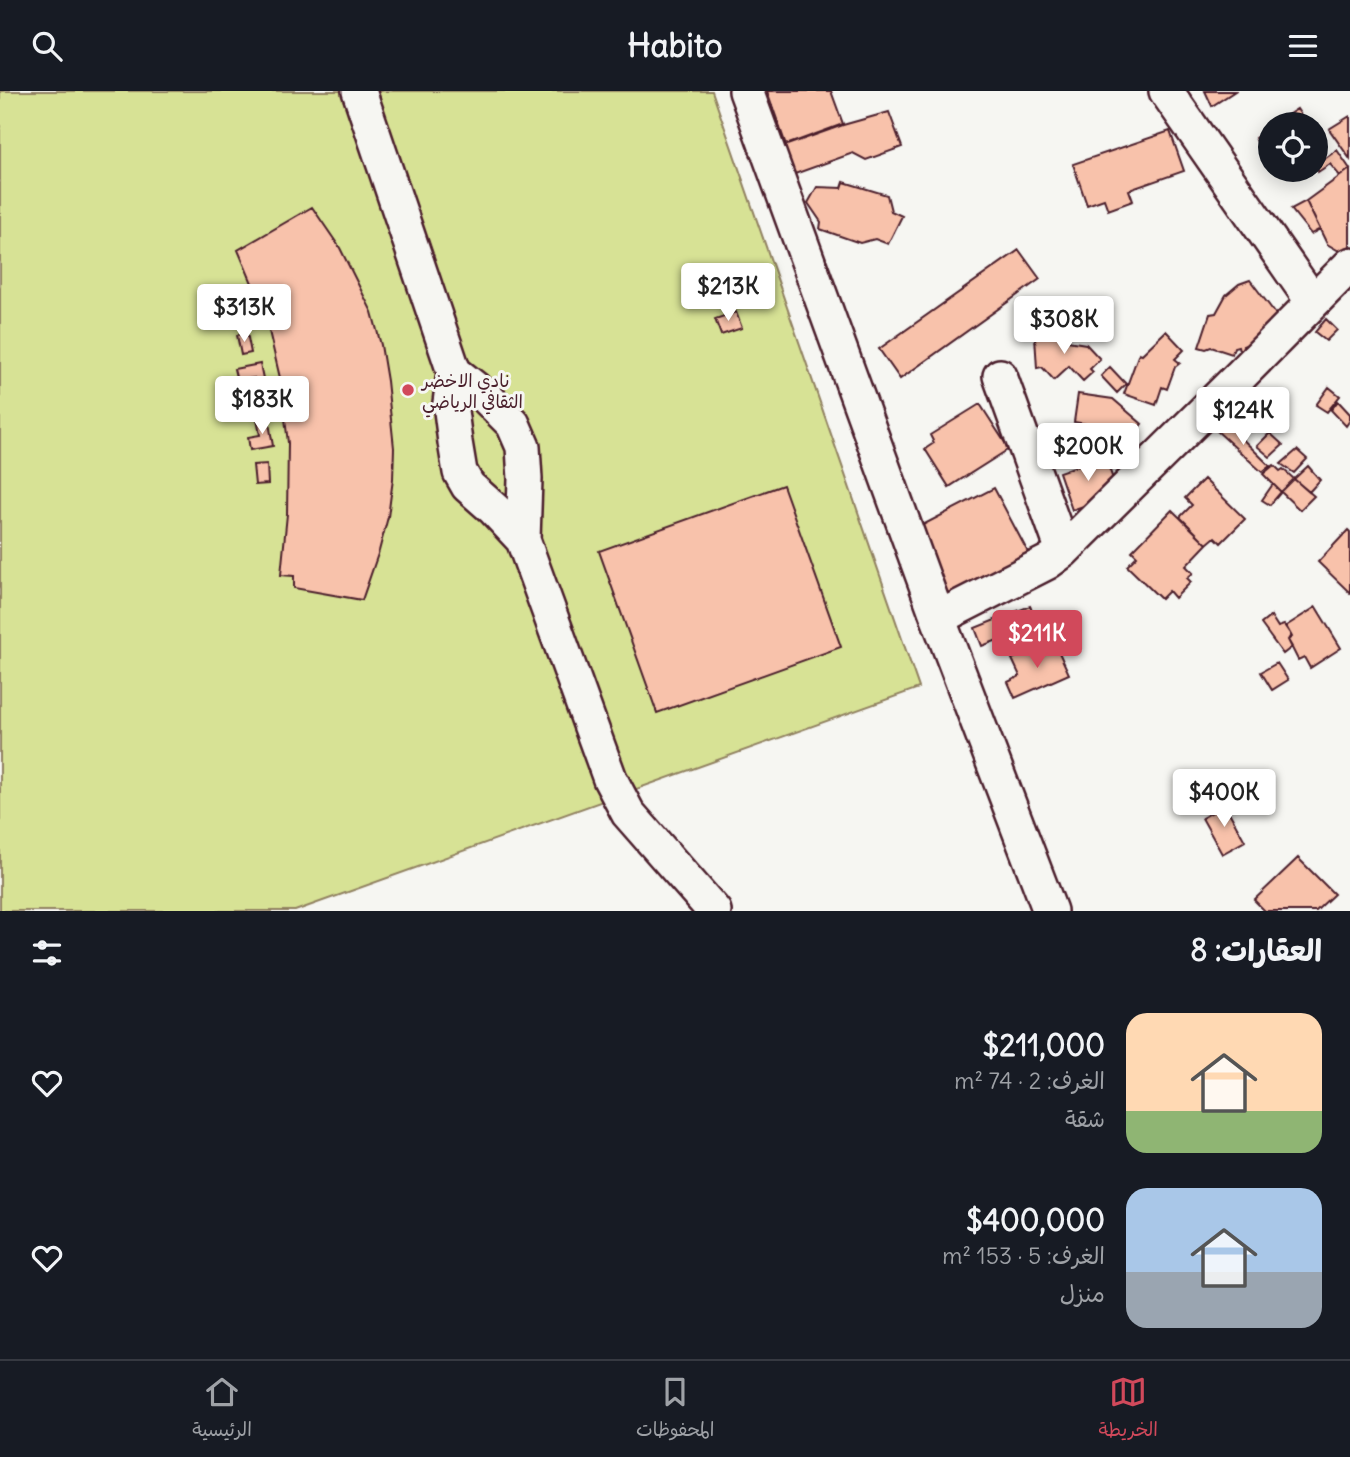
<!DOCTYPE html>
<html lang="ar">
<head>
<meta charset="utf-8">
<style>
  body { margin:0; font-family:Delius,"Playpen Sans Arabic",sans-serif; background:#242831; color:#f1f3f6; direction:rtl; height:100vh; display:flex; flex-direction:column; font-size:26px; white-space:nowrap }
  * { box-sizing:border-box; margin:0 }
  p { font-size:23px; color:#9ea1a6 }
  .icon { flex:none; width:38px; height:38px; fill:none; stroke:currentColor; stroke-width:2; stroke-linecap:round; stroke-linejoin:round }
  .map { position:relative; height:820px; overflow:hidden; direction:ltr }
  .drawer { display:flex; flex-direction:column; background:#171b24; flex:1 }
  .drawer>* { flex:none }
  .tools { position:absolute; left:1258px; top:21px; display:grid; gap:14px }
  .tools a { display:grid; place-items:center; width:70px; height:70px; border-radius:50%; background:#171b24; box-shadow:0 4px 18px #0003; font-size:35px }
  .price { position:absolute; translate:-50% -60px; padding:0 16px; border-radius:7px; background:#fff; color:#222; font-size:23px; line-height:46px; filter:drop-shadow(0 2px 4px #0008) }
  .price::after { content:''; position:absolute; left:50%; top:42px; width:21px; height:16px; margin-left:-10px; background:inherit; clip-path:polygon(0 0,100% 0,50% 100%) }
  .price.on { background:#d1495b; color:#fff }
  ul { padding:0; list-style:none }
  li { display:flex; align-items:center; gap:21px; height:175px; padding:0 28px }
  li span { display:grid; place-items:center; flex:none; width:196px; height:140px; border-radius:21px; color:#555 }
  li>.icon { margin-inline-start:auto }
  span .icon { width:84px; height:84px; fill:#fffc; stroke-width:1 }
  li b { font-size:30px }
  h2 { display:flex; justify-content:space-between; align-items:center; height:84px; padding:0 28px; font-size:30px }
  header { display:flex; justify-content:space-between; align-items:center; height:91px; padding:0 28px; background:#171b24; font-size:32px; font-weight:700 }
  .dock { display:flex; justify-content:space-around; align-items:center; height:98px; border-top:2px solid #363941; background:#171b24; font-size:19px; color:#9ea1a6 }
  .dock a { display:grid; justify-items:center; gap:4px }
  .dock .on { color:#d1495b }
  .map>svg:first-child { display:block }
  .green { fill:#d7e295; stroke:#908060; stroke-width:2 }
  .building { fill:#f8c2ab; stroke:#4a1f2b; stroke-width:2 }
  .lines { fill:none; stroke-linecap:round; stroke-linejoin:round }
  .minor-casing { stroke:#4a1f2b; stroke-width:38 }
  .minor { stroke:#f6f6f2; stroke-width:33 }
  .poi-dot { fill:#d1495b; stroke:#f6f6f2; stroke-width:2.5 }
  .labels { text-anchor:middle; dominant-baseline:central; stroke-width:6; stroke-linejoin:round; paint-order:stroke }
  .poi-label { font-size:18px; fill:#4a1f2b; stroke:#f6f6f2; text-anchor:start }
</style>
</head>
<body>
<header><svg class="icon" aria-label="menu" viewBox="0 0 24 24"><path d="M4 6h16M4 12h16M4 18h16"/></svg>Habito<svg class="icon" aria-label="search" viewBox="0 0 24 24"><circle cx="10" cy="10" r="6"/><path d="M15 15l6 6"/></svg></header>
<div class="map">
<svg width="1350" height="820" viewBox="0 0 1350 820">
  <rect width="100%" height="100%" fill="#f6f6f2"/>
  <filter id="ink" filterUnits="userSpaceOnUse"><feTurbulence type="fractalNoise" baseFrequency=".0143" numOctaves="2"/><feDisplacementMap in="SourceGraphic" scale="14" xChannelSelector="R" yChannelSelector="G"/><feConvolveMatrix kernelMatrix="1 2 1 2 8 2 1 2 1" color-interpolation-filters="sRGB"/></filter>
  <g filter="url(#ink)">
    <path class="green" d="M0,0h712l207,597 -624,223h-295z"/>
    <path class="building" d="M767,0h64l12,33 -57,21z
      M1205,0h30l-23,15z
      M1297,18l10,15h-33z
      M889,21l13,35 -36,13 -13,-7 -61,22 -9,-24 4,-6 56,-20z
      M1350,25v43l-21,-30z
      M1270,36v37l-15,-26z
      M1170,40l14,40 -55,19 4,11 -25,9 -4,-11 -17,6 -14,-41z
      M1337,59l13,19 -10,7 -10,-12 -12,8 -2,-7z
      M1350,78v77l-11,5 -12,-7 -21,-43z
      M844,91l43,13 4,16 11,5 -14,28 -13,-5 -15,4 -40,-14 1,-7 -13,-19 9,-16 25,1z
      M1306,110l14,28 -9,5 -20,-25z
      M312,116l28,41 32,64 9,33 6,36 7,67 -1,31 -5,38 -9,34 -17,49 -68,-12v-12l-13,-1 6,-61 1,-71 -8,-65 -15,-64 -27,-64z
      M1019,159l21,29 -140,100 -21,-30z
      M1250,189l31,41 -32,28 -3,-4 -3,1 1,4h-5l-1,-4 -4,1 -2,7 -21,-7 -5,2 -7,-2 11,-33 6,-1 10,-18 13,-11z
      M736,221l6,16 -21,7 -6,-16z
      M1326,228l11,11 -11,11 -11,-9z
      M1166,240l18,19 -9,9 5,4 -5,4 -8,22 -5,-2 -6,18 -32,-11 15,-41 3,1z
      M247,242l4,20 -10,2 -4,-20z
      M1067,244v6l19,3 14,15 -10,10 3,3 -10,9 -14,-15 -15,14 -12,-13 -5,1 -2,-31z
      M260,273l6,29 -9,2 -3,-17 -17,3 -3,-12z
      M1110,276l16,17 -9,9 -16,-17z
      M1329,296l11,9 -13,16 -11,-7z
      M1078,303l35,5 29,25 -21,26 -29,-25 -18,-3z
      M1338,310l12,13v6l-4,6 -15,-16z
      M980,313l29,45 -60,38 -24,-38 9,-6 -4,-8z
      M268,326l5,29 -23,4 -2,-13 12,-2 -3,-16z
      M1225,331l45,44 -8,6 -45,-41z
      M1270,342l13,12 -13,12 -13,-11z
      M1297,359l10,9 -13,14 -13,-9z
      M1105,365l13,38 -46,16 -13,-38z
      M267,373l1,20 -13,1 -2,-20z
      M1274,374l6,6 3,-2 11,10 -13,13 -18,-18z
      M1308,375l12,14 -11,12 -15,-13z
      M1204,388l41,40 -24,24 -6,-6 -8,7 -27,-27 12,-12 -7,-7z
      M1294,388l20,17 -14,14 -19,-18z
      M1273,393l8,8 -11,13 -8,-5z
      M783,394l58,162 -184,66 -58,-162z
      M994,397l37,70 -82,42 -36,-70z
      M1172,419l35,34 -21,22 7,7 -6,5 4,4 -16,16 -6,-7 -8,8 -34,-33 10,-10 -5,-5z
      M1348,439l2,2v61l-32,-31z
      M1030,515l4,9 9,-4 6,17 -7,3 2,6 -35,15 -6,-14 -21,8 -7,-18z
      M1316,516l25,41 -31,20 -6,-11 -6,3 -10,-20 4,-3 -6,-11z
      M1271,525l7,11 6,-2 7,10 -3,5 4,7 -9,7 -22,-30z
      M1048,552l4,7 5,-2 12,26 -54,24 -7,-16 12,-6 -8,-17z
      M1277,572l11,17 -16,10 -11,-18z
      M1225,714l20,36 -23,13 -20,-36z
      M1298,767l36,36 -18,17h-51l-11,-11z"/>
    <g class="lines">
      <defs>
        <path id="minor" d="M359,0l95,281 -4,31 5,39 5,30 8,14 26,23 29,31
          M746,0l192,527 112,293
          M1166,0l147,211
          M454,281l33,26 26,26 10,23 2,32 -2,61 87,239 18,34 86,98
          M1000,285l63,175
          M938,527l110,-56 15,-11 179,-177 108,-109"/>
      </defs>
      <use href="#minor" class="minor-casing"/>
      <use href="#minor" class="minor"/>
    </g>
  </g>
  <circle class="poi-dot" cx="408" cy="299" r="7"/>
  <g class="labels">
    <g class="poi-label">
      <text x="422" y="289">نادي الاخضر<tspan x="422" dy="21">الثقافي الرياضي</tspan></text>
    </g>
  </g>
</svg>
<div class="tools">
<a><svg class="icon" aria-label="locate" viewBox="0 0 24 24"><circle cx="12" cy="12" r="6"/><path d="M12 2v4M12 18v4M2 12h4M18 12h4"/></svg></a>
</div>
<b class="price" style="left:728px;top:232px">$213K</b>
<b class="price" style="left:244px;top:253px">$313K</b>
<b class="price" style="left:1064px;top:265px">$308K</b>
<b class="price" style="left:262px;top:345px">$183K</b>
<b class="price" style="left:1243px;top:356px">$124K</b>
<b class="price" style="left:1088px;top:392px">$200K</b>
<b class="price on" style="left:1037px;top:579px">$211K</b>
<b class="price" style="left:1224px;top:738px">$400K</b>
</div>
<section class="drawer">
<h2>العقارات: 8<svg class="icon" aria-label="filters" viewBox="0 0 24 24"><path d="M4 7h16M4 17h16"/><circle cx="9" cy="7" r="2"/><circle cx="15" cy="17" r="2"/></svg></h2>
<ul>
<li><span style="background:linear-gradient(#ffd9b3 70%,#8fb573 0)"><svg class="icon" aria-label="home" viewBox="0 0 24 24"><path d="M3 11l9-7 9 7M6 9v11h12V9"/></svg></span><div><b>$211,000</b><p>الغرف: 2 · 74 m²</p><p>شقة</p></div><svg class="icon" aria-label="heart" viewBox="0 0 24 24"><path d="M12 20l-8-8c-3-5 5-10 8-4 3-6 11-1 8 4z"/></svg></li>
<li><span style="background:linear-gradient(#a9c7e8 60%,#9aa5b1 0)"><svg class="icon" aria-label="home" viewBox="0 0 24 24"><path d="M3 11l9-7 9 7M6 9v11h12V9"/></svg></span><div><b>$400,000</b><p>الغرف: 5 · 153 m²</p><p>منزل</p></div><svg class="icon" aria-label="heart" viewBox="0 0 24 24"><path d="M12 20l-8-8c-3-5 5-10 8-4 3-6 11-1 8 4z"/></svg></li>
</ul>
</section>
<nav class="dock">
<a class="on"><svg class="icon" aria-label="map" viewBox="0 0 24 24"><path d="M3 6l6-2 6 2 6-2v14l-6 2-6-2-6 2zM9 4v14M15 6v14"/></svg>الخريطة</a>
<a><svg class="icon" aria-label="saved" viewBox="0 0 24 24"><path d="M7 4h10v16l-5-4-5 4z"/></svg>المحفوظات</a>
<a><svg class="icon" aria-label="home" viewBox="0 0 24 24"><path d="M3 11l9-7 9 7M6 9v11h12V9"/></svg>الرئيسية</a>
</nav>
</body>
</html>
